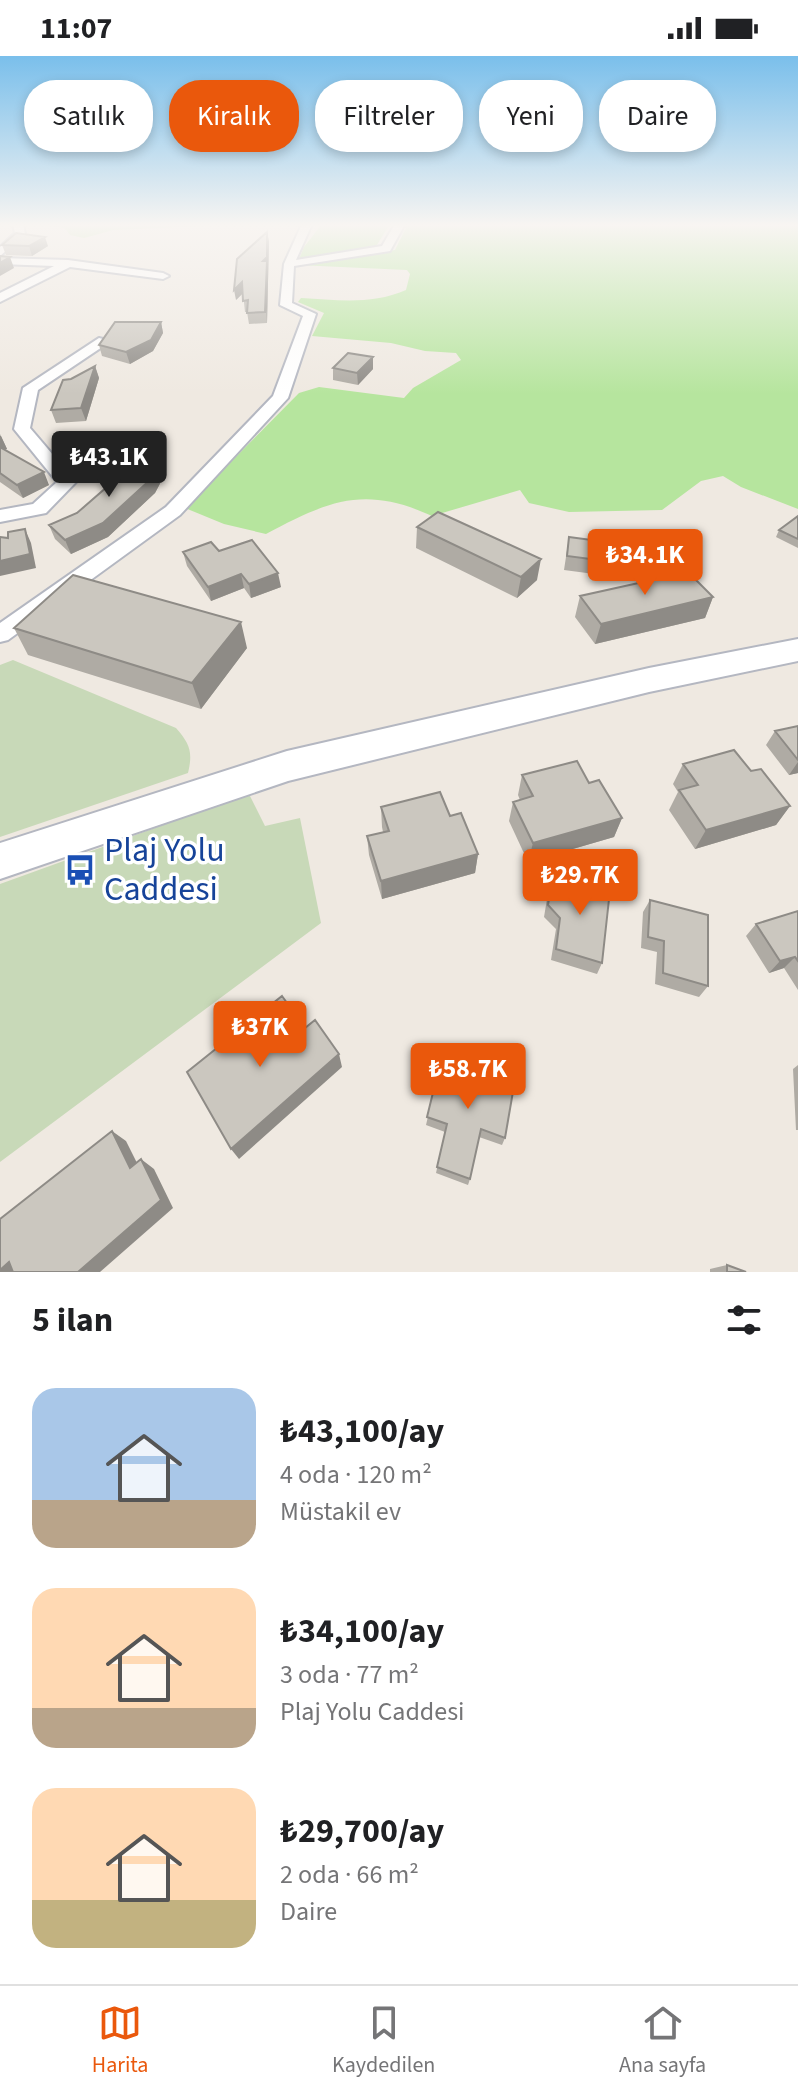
<!DOCTYPE html>
<html lang="tr">
<head>
<meta charset="utf-8">
<style>
  body { margin:0; font-family:"Source Sans 3",sans-serif; background:#f6f6f6; color:#202124; height:100vh; display:flex; flex-direction:column; font-size:30px; white-space:nowrap }
  * { box-sizing:border-box; margin:0 }
  p { font-size:26px; color:#757577 }
  .icon { flex:none; width:44px; height:44px; fill:none; stroke:currentColor; stroke-width:2; stroke-linecap:round; stroke-linejoin:round }
  .map { position:relative; height:1216px; overflow:hidden }
  .details { display:flex; flex-direction:column; background:#fff; flex:1 }
  .details>* { flex:none }
  .banner { position:absolute; left:24px; top:24px; width:750px; height:72px; display:flex; gap:16px }
  .price { position:absolute; translate:-50% -68px; padding:0 18px; border-radius:8px; background:#ea580c; color:#fff; font-size:26px; line-height:52px; filter:drop-shadow(0 2px 4px #0008) }
  .price::after { content:''; position:absolute; left:50%; top:48px; width:24px; height:18px; margin-left:-12px; background:inherit; clip-path:polygon(0 0,100% 0,50% 100%) }
  .price.selected { background:#222; color:#fff }
  ul { padding:0; list-style:none }
  li { display:flex; align-items:center; gap:24px; height:200px; padding:0 32px }
  li span { display:grid; place-items:center; flex:none; width:224px; height:160px; border-radius:24px; color:#555 }
  li>.icon { margin-inline-start:auto }
  span .icon { width:96px; height:96px; fill:#fffc; stroke-width:1 }
  li b { font-size:34px }
  h2 { display:flex; justify-content:space-between; align-items:center; height:96px; padding:0 32px; font-size:34px }
  .tag { padding:0 28px; border-radius:32px; background:#fff; box-shadow:0 4px 12px #0003; font-size:28px; line-height:72px }
  .tag.selected { background:#ea580c; color:#fff }
  .status { display:flex; justify-content:space-between; align-items:center; height:56px; padding:0 40px; background:#fff; direction:ltr }
  .status svg { height:22px; fill:currentColor }
  .tabs { display:flex; justify-content:space-around; align-items:center; height:112px; border-top:2px solid #e0e0e0; background:#fff; font-size:22px; color:#757577 }
  .tabs a { display:grid; justify-items:center; gap:4px }
  .tabs .selected { color:#ea580c }
  .map>svg:first-child { display:block }
  .green { fill:#b6e59e }
  .cemetery { fill:#c8d9b8 }
  .lines { fill:none; stroke-linecap:round; stroke-linejoin:round }
  .street-casing { stroke:#b4b7c1; stroke-width:4 }
  .secondary-casing { stroke:#b4b7c1; stroke-width:4 }
  .street { fill:#fff; fill-rule:evenodd }
  .secondary { fill:#fff; fill-rule:evenodd }
  .wall { fill:#afaba4 }
  .shaded-wall { fill:#8e8b86 }
  .building { fill:#cbc7bf; stroke:#8e8b86; stroke-width:2 }
  .labels { text-anchor:middle; dominant-baseline:central; stroke-width:7; stroke-linejoin:round; paint-order:stroke }
  .near-transit-label { font-size:34px; fill:#164399; stroke:#fff; text-anchor:start }
</style>
</head>
<body>
<div class="status"><b>11:07</b><svg viewBox="0 0 49 12"><path d="M0 12V9h3v3zM5 12V6h3v6zM10 12V3h3v9zM15 12V0h3v12zM26 1h20v11H26zM47 4h2v5h-2z"/></svg></div>
<div class="map">
<svg width="798" height="1216" viewBox="0 0 798 1216">
  <rect width="100%" height="100%" fill="#efe9e1"/>
  <path class="green" d="M39,168h205l-131,6 -29,8 -14,-3 -5,-7z
    M322,168h68l-15,24 -76,11 5,-12z
    M408,168h390v285l-57,-22 -18,-11 -22,5 -39,29 -93,2 -40,-9 -9,-13 -88,26c-68,-31 -104,-15 -166,18l-42,-10 -39,-16 114,-115 20,-6 85,11 9,-10 48,-28 -5,-7 -31,-2 -34,-8 -79,-7 12,-23 -26,-11 3,-4c36,2 71,7 105,-8l4,-16 -3,-4 -110,-5 98,-15z"/>
  <path class="cemetery" d="M13,604l163,68c14,16 17,24 12,45l-188,64v-172z
    M249,738l16,32 35,-8 21,105 -321,239v-278z"/>
  <g class="lines">
    <defs>
      <path id="street" d="M13,168h10l2,10 -25,22v-9l15,-14z
        M302,168h10l-16,36 86,-14 13,-22h10l-15,27 -96,15 -2,37 24,11 -28,84 -108,117 -172,125 -8,2v-19l166,-116 107,-111 30,-80 -23,-11 4,-41z
        M0,202l68,2 95,13 6,3 -6,3 -93,-12 -70,35v-9l54,-27 -54,-2z
        M99,282l12,3 -73,49 -8,38 46,54 -30,31 -46,9v-12l33,-6 24,-22 -43,-53 9,-41z"/>
      <path id="secondary" d="M798,583v22l-149,31 -361,89 -288,98v-36l287,-92 362,-83z"/>
    </defs>
    <use href="#street" class="street-casing"/>
    <use href="#secondary" class="secondary-casing"/>
    <use href="#street" class="street"/>
    <use href="#secondary" class="secondary"/>
  </g>
  <path class="wall" d="M269,185l-2,82 -18,1 -2,-12h-2l-2,-19 -7,7z
    M2,189l46,1 -16,10 -26,-1z
    M161,266l2,11 -10,18 -23,13 -28,-8 -3,-11z
    M373,301v12l-15,16 -25,-5v-12z
    M95,310l4,12 -13,43 -30,2 -5,-13 20,-31z
    M0,378l7,15h-3l45,36 -26,13 -23,-16z
    M165,418l-10,19 -47,44 -37,17 -16,-15 -6,-14z
    M798,460v32l-22,-11 3,-7z
    M417,471l120,53 -20,18 -101,-50z
    M569,481l52,26 -4,14 -53,-7z
    M219,495l62,36 -30,11 -7,-10 -33,13 -24,-35 -4,-14z
    M580,540l133,1 -8,21 -110,26 -20,-27z
    M14,572l233,20 -46,61 -173,-54z
    M798,670v47l-9,2 -23,-30 9,-14z
    M683,708l68,7 39,35 -14,19 -81,24 -26,-39 9,-18 -5,-8z
    M522,719l67,8 33,35 -8,19 -86,25 -19,-41 4,-19 7,-2 -2,-5z
    M381,751l97,47 -3,19 -93,26 -13,-44 -2,-19 16,-4 -1,-5z
    M553,818l49,89 -5,11 -46,-14 5,-31 -12,-12 5,-30z
    M650,844l58,86 -9,11 -44,-13 2,-32 -16,-4 2,-36z
    M798,855v79l-14,-22 -15,5 -23,-37 10,-12z
    M442,1000l63,82 -3,7 -23,-8 -9,42 -2,6 -32,-12 9,-41 -19,-7z
    M798,1009v65h-2l-3,-61z
    M727,1209l19,7h-36v-3z"/>
  <path class="shaded-wall" d="M267,176l2,9 -2,82 -4,-62z
    M45,181l3,9 -16,10 -3,-10z
    M10,201l4,11 -14,8v-13z
    M242,226l1,11 -7,7 -2,-10z
    M161,266l2,11 -10,18 -23,13 -4,-12z
    M373,301v12l-15,16 -1,-12z
    M95,310l4,12 -13,43 -5,-13z
    M0,380h1l6,13 -7,2z
    M162,404l3,14 -10,19 -47,44 -37,17 -6,-14z
    M44,416l5,13 -26,13 -6,-13z
    M25,473l6,14 5,25 -36,8v-15z
    M541,503l-4,21 -20,18 4,-21z
    M278,517l3,14 -30,11 -2,-14z
    M241,518l3,14 -33,13 -3,-14z
    M713,541l-8,21 -110,26 6,-20z
    M241,566l6,26 -46,61 -9,-26z
    M798,706v11l-9,2z
    M790,750l-14,19 -81,24 11,-19z
    M622,762l-8,19 -86,25 5,-19z
    M478,798l-3,19 -93,26 -1,-18z
    M795,901l-11,11 -15,5 11,-12z
    M339,998l3,13 -103,92 -8,-10z
    M112,1075l14,10 18,36 -14,-9z
    M141,1103l13,10 19,39 -73,64h-22z
    M9,1206l15,10h-24v-2z"/>
  <path class="building" d="M267,176v25l-4,4h4l-2,51 -18,1 1,-13 -5,1 -1,-19 -8,8 3,-31z
    M16,177l29,4 -16,9 -27,-1z
    M0,200l10,1 -10,6z
    M115,266h46l-10,18 -25,12 -27,-7z
    M348,297l25,4 -16,16 -24,-5z
    M95,310l-14,42 -30,2 12,-30 8,-1z
    M0,391l44,25 -27,13 -17,-12z
    M129,403l33,1 -11,19 -48,44 -38,17 -16,-15 28,-12 39,-34z
    M438,456l103,47 -20,18 -104,-50z
    M798,460v23l-19,-9z
    M25,473l5,25 -30,7v-24l8,1v-6z
    M569,481l53,7 -1,19 -54,-7z
    M252,484l26,33 -29,11 -8,-10 -33,13 -25,-35 28,-10 8,9z
    M688,516l25,25 -112,27 -21,-28z
    M73,519l168,47 -49,61 -178,-55z
    M798,670v34l-23,-29z
    M734,694l17,21 10,-2 29,37 -84,24 -27,-40 19,-5 -15,-21z
    M577,705l12,22 10,-3 23,38 -89,25 -20,-41 20,-6 -11,-21z
    M440,736l10,24 11,-3 17,41 -97,27 -14,-45 22,-5 -8,-24z
    M553,818l57,16 -8,73 -46,-14 4,-31 -12,-13z
    M650,844l58,15v71l-45,-13 1,-32 -16,-4z
    M798,855v50l-3,-4 -15,4 -24,-37z
    M282,940l23,32 10,-8 24,34 -108,95 -44,-77z
    M442,1000l73,24 -10,58 -24,-9 -11,50 -33,-12 10,-43 -20,-7z
    M112,1075l18,37 11,-9 20,41 -83,72h-65l-4,-10 -9,8v-51z
    M727,1209l19,7h-19z"/>
  <linearGradient id="sky" x2="0" y2="1"><stop stop-color="#7abfeb"/><stop offset="0.5" stop-color="#f8f5f2"/><stop offset="1" stop-color="#f8f5f2" stop-opacity="0"/></linearGradient>
  <rect width="798" height="338" fill="url(#sky)"/>
  <defs>
    <symbol id="bus-bare" viewBox="-9 -9 18 18"><path d="M-5-6H5V4H4V6H2V4H-2V6H-4V4H-5ZM-3.5-4V0h7V-4ZM-3.5 1.2v1.5H-2V1.2ZM2 1.2v1.5H3.5V1.2Z" fill="#1a4fb4" stroke="#fff" stroke-width="2.5" paint-order="stroke"/></symbol>
  </defs>
  <g fill-rule="evenodd">
    <use href="#bus-bare" x="58" y="792" width="44" height="44"/>
  </g>
  <g class="labels">
    <g class="near-transit-label">
      <text x="104" y="794">Plaj Yolu<tspan x="104" dy="39">Caddesi</tspan></text>
    </g>
  </g>
</svg>
<b class="price selected" style="left:109px;top:443px">₺43.1K</b>
<b class="price" style="left:645px;top:541px">₺34.1K</b>
<b class="price" style="left:580px;top:861px">₺29.7K</b>
<b class="price" style="left:260px;top:1013px">₺37K</b>
<b class="price" style="left:468px;top:1055px">₺58.7K</b>
<div class="banner">
<a class="tag">Satılık</a>
<a class="tag selected">Kiralık</a>
<a class="tag">Filtreler</a>
<a class="tag">Yeni</a>
<a class="tag">Daire</a>
</div>
</div>
<section class="details">
<h2>5 ilan<svg class="icon" aria-label="filters" viewBox="0 0 24 24"><path d="M4 7h16M4 17h16"/><circle cx="9" cy="7" r="2"/><circle cx="15" cy="17" r="2"/></svg></h2>
<ul>
<li><span style="background:linear-gradient(#a9c7e8 70%,#b9a48a 0)"><svg class="icon" aria-label="home" viewBox="0 0 24 24"><path d="M3 11l9-7 9 7M6 9v11h12V9"/></svg></span><div><b>₺43,100/ay</b><p>4 oda · 120 m²</p><p>Müstakil ev</p></div></li>
<li><span style="background:linear-gradient(#ffd9b3 75%,#b9a48a 0)"><svg class="icon" aria-label="home" viewBox="0 0 24 24"><path d="M3 11l9-7 9 7M6 9v11h12V9"/></svg></span><div><b>₺34,100/ay</b><p>3 oda · 77 m²</p><p>Plaj Yolu Caddesi</p></div></li>
<li><span style="background:linear-gradient(#ffd9b3 70%,#c2b280 0)"><svg class="icon" aria-label="home" viewBox="0 0 24 24"><path d="M3 11l9-7 9 7M6 9v11h12V9"/></svg></span><div><b>₺29,700/ay</b><p>2 oda · 66 m²</p><p>Daire</p></div></li>
</ul>
</section>
<nav class="tabs">
<a class="selected"><svg class="icon" aria-label="map" viewBox="0 0 24 24"><path d="M3 6l6-2 6 2 6-2v14l-6 2-6-2-6 2zM9 4v14M15 6v14"/></svg>Harita</a>
<a><svg class="icon" aria-label="saved" viewBox="0 0 24 24"><path d="M7 4h10v16l-5-4-5 4z"/></svg>Kaydedilen</a>
<a><svg class="icon" aria-label="home" viewBox="0 0 24 24"><path d="M3 11l9-7 9 7M6 9v11h12V9"/></svg>Ana sayfa</a>
</nav>
</body>
</html>
